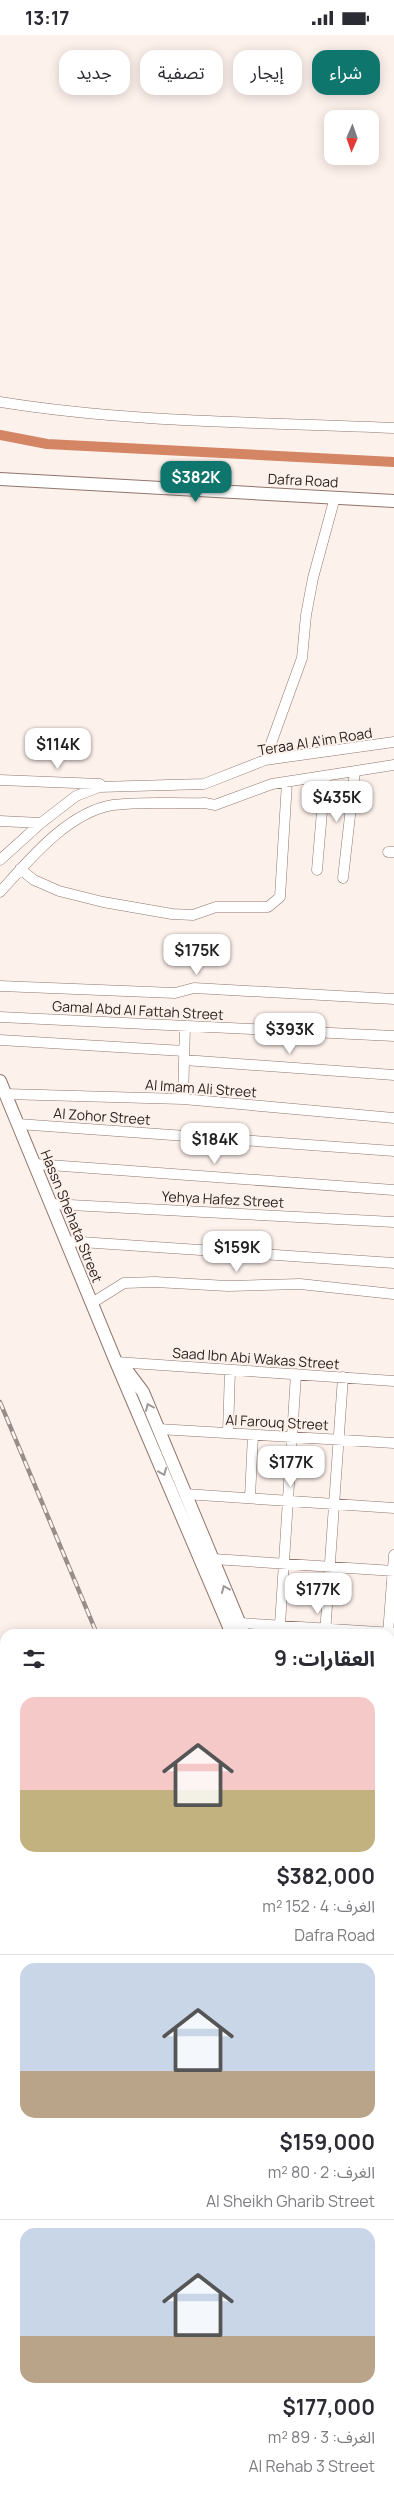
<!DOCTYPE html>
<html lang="ar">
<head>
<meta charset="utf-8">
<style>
  body { margin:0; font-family:Manrope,"Noto Sans Arabic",sans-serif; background:#f2f2f3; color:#2b2b33; direction:rtl; height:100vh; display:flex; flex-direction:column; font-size:19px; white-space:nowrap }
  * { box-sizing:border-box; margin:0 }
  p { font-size:16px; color:#7c7c81 }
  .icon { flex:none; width:28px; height:28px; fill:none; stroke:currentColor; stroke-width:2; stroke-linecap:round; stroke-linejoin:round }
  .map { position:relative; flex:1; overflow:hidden; direction:ltr }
  .drawer { position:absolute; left:0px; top:1594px; width:395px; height:866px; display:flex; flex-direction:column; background:#fff; border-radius:15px 15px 0 0; box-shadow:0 2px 12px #0003; direction:rtl }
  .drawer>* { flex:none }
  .hud { position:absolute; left:15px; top:15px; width:365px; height:45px; direction:rtl; display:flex; gap:10px }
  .needle { width:32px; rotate:182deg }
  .tools { position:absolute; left:324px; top:75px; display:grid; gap:10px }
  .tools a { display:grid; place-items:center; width:55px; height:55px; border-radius:10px; background:#fff; box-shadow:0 2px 12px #0003; font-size:25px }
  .price { position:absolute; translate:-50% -42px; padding:0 11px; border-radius:10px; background:#fff; color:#222; font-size:16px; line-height:32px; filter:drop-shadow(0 1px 2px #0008) }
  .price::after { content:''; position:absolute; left:50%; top:30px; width:15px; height:11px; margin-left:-8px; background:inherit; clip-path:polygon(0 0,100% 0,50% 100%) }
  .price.on { background:#0f766e; color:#fff }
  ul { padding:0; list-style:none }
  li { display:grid; align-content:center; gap:10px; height:265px; padding:0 20px }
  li+li { border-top:1px solid #e1e1e2 }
  li span { display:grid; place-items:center; height:155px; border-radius:15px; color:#555 }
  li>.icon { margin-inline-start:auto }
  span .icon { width:90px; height:90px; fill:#fffc; stroke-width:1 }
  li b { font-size:21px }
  h2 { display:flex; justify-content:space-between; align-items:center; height:60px; padding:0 20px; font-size:21px }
  .pill { padding:0 18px; border-radius:15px; background:#fff; box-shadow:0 2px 12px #0003; font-size:18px; line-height:45px }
  .pill.on { background:#0f766e; color:#fff }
  .status { display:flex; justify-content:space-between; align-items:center; height:35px; padding:0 25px; background:#fff; direction:ltr }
  .status svg { height:14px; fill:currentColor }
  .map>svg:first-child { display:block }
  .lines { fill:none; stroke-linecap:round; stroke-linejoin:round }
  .canal { stroke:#d48563; stroke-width:10 }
  .minor-casing { stroke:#90766b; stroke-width:11 }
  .major-casing { stroke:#90766b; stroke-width:14 }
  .minor { stroke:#fff; stroke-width:10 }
  .major { stroke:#fff; stroke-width:12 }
  .rail-casing { stroke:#988d88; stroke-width:4.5 }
  .rail { stroke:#fdf1ec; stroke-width:2.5; stroke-dasharray:8; stroke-linecap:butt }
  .oneway { stroke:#9e9998 }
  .labels { text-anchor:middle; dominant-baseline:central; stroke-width:4; stroke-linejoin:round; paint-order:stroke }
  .street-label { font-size:14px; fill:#271d19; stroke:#fdf1ec }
</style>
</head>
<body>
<div class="status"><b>13:17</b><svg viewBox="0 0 49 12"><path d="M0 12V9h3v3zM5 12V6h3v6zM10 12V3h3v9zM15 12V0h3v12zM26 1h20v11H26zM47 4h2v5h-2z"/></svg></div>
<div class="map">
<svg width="394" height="2459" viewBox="0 0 394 2459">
  <rect width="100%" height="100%" fill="#fdf1ec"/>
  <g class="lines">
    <path class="canal" d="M0,400l47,9 347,18"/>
    <defs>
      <path id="minor" d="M0,367c130,21 262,20 394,26
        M265,725l37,-102 4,-43 7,-37 22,-81
        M0,745l100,4
        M0,786l41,2
        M388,817h6
        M0,825l41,-37 35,-27 23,-9 105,-3 61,-24 129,-18
        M20,834l14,11 25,11 44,11 69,12 21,1 23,-8h52l12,-10 7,-115
        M317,835l8,-94
        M343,843l12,-107
        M0,857c29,-32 68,-80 113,-87 30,-4 62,-1 92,-2l10,2 57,-21 122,-19
        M0,951l175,7 19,-5 200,11
        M0,982l394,19
        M0,1005l184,11
        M184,1025l210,15
        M5,1059l178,5 211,19
        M183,1064l2,-73
        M18,1089l376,27
        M35,1129l359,26
        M51,1169l343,18
        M66,1206l328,22
        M92,1268l32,-20 31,-1 73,4 72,-2 93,10
        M116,1327l278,19
        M158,1394l236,14
        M228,1398l2,-63
        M185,1459l209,14
        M250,1462l3,-62
        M213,1524l181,12
        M240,1588l154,10
        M280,1590l16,-251
        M325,1599l18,-257
        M388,1599l6,-79
        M390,1659l4,1
        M0,1802l5,7
        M390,1824l4,-3
        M0,1957l5,1
        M0,2039h5
        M0,2075l5,1
        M0,2192l5,1
        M0,2228l5,1
        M0,2270l5,1
        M0,2303l5,1
        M0,2321l5,-3
        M390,2381l4,5
        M379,2459l1,-4"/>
      <path id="major" d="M0,444l394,22
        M0,1046l116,281 116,272
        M118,1329l10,8 15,20 101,242
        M390,2005l4,7
        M390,2024l4,7"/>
    </defs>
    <use href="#minor" class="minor-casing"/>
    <use href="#major" class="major-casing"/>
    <use href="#minor" class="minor"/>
    <use href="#major" class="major"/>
    <defs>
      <path id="rail" d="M0,1367l97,232
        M0,1779l5,7
        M390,2208l4,6
        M390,2255l4,5"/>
    </defs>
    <use href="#rail" class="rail-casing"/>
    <use href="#rail" class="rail"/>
  </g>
  <defs><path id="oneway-chevron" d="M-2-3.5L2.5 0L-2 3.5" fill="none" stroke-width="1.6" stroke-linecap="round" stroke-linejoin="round" transform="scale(1.25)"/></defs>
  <g class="oneway">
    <use href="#oneway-chevron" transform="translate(149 1372) rotate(-113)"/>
    <use href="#oneway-chevron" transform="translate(163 1437) rotate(67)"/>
    <use href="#oneway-chevron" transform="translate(225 1554) rotate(-113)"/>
  </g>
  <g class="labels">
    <g class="street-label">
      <text transform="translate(303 445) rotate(3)">Dafra Road</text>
      <text transform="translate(315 706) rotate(-9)">Teraa Al A'im Road</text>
      <text transform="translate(138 975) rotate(3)">Gamal Abd Al Fattah Street</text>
      <text transform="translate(201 1053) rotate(4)">Al Imam Ali Street</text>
      <text transform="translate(102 1081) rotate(4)">Al Zohor Street</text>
      <text transform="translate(223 1164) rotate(3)">Yehya Hafez Street</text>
      <text transform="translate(72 1181) rotate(68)">Hassn Shehata Street</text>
      <text transform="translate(256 1323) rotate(4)">Saad Ibn Abi Wakas Street</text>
      <text transform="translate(277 1387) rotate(3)">Al Farouq Street</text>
    </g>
  </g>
</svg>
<div class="tools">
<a><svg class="needle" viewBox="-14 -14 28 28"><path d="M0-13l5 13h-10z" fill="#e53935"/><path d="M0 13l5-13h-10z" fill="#7c7c81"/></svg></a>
</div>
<b class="price on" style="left:196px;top:468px">$382K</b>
<b class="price" style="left:58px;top:735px">$114K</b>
<b class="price" style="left:337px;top:788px">$435K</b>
<b class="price" style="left:197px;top:941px">$175K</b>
<b class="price" style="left:290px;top:1020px">$393K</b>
<b class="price" style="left:215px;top:1130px">$184K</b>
<b class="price" style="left:237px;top:1238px">$159K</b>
<b class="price" style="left:291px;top:1453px">$177K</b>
<b class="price" style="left:318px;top:1580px">$177K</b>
<div class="hud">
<a class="pill on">شراء</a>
<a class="pill">إيجار</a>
<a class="pill">تصفية</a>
<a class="pill">جديد</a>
</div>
<section class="drawer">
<h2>العقارات: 9<svg class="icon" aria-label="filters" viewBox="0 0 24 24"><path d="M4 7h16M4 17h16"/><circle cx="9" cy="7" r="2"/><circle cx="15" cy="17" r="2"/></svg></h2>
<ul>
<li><span style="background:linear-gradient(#f6c9c9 60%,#c2b280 0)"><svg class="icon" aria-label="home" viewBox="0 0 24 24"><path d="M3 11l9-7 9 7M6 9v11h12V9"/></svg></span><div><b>$382,000</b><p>الغرف: 4 · 152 m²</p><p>Dafra Road</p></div></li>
<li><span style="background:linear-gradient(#c9d6e8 70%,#b9a48a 0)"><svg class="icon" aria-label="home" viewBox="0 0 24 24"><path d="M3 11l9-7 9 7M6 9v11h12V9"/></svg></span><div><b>$159,000</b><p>الغرف: 2 · 80 m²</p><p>Al Sheikh Gharib Street</p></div></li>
<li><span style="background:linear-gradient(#c9d6e8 70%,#b9a48a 0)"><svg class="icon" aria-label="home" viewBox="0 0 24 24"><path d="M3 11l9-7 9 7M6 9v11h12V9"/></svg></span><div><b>$177,000</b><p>الغرف: 3 · 89 m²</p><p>Al Rehab 3 Street</p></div></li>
</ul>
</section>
</div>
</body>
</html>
